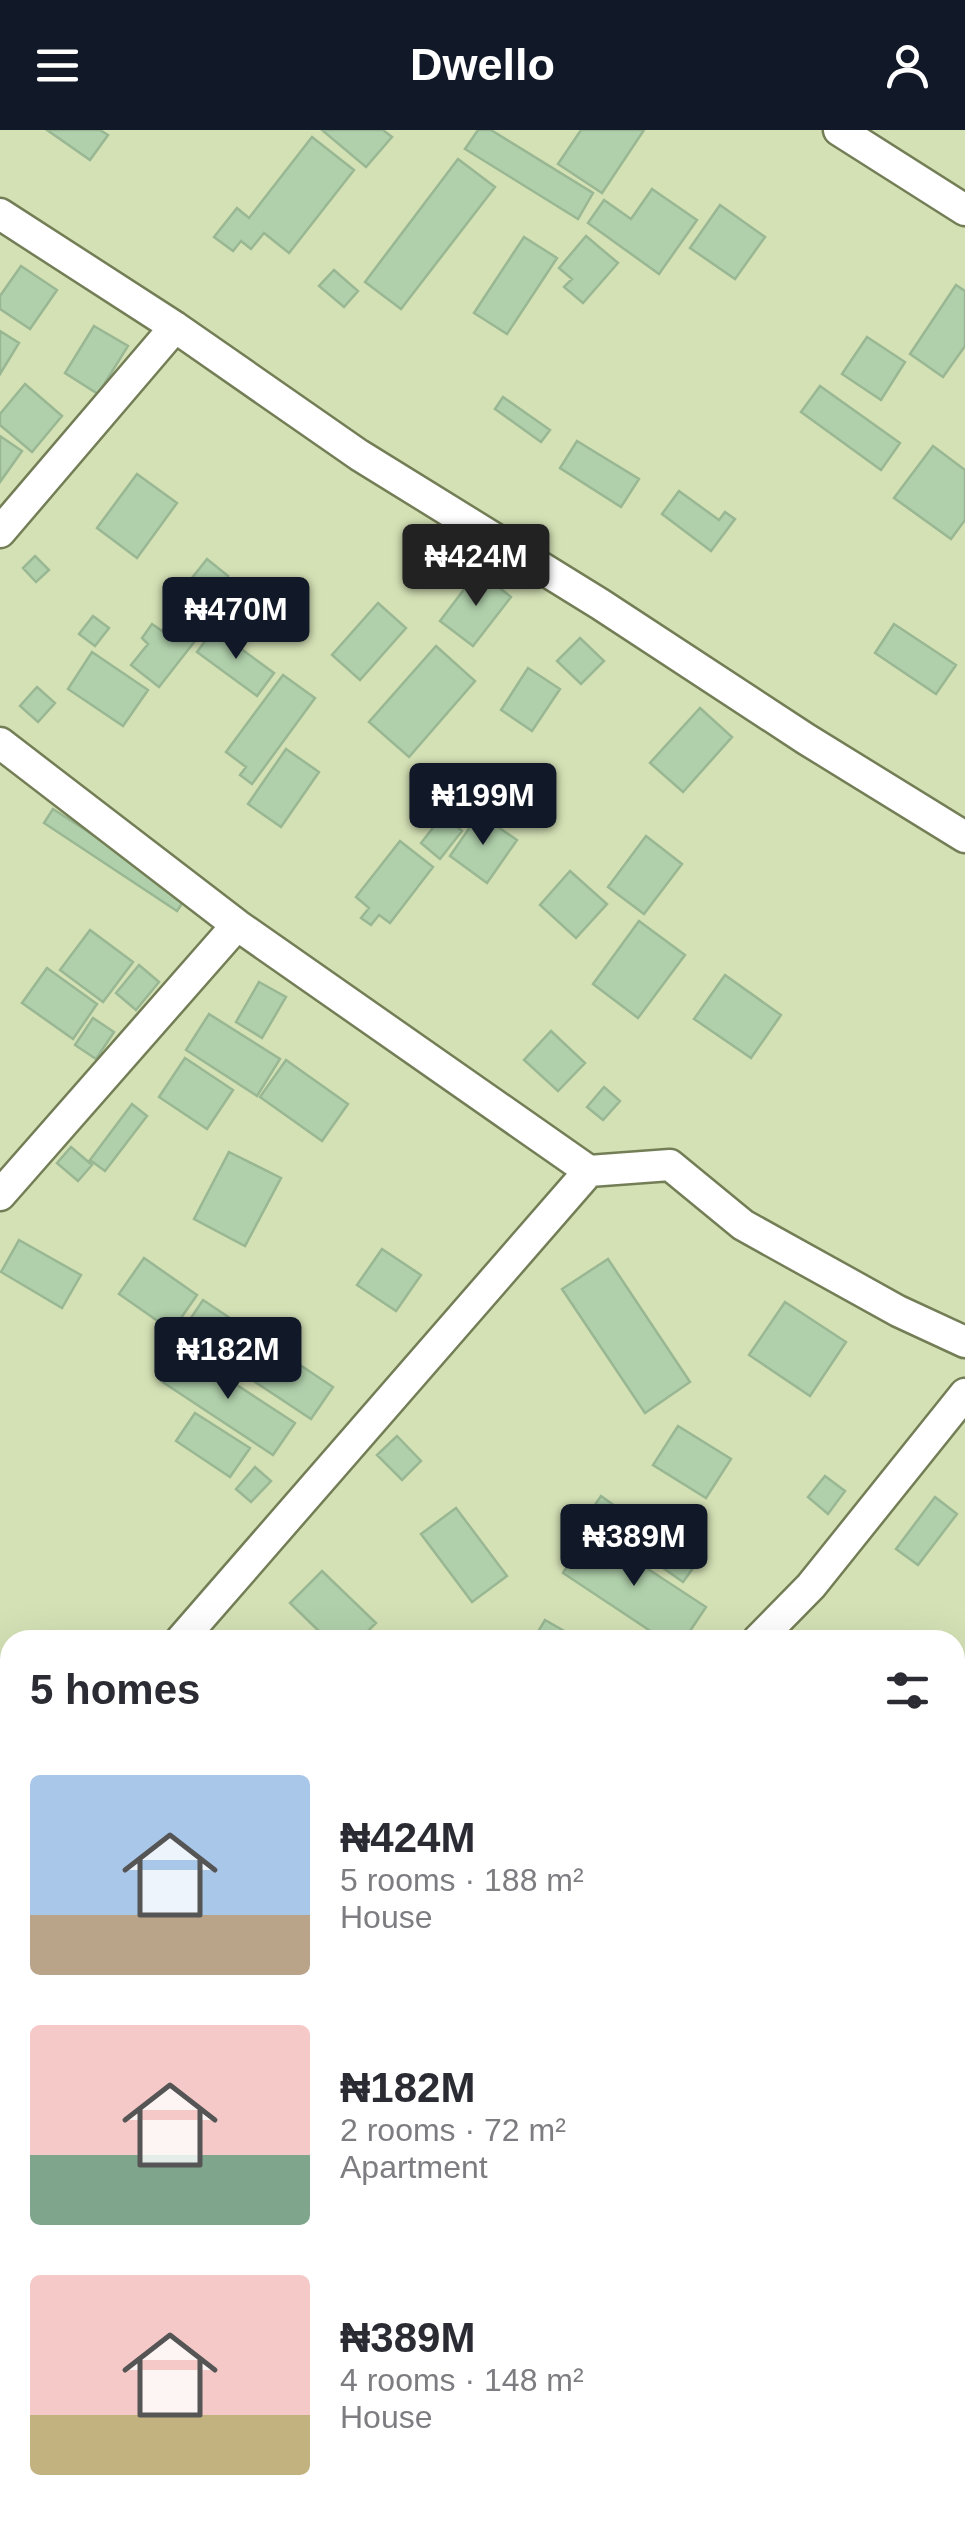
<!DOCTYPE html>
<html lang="en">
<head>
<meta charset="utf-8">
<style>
  body { margin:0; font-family:Helvetica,sans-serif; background:#f7f7f7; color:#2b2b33; height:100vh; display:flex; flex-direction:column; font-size:38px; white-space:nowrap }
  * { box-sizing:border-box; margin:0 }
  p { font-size:32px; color:#7c7c81 }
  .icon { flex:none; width:55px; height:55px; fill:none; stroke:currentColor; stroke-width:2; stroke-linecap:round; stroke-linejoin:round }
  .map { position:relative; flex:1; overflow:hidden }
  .sheet { position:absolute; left:0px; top:1500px; width:965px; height:892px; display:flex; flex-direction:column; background:#fff; border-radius:30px 30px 0 0; box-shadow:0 10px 40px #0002 }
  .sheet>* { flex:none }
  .price { position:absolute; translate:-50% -85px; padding:0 22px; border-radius:10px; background:#111827; color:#fff; font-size:32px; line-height:65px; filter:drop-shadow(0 2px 5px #0008) }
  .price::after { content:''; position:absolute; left:50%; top:60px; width:30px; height:22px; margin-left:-15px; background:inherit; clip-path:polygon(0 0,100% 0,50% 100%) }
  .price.on { background:#222; color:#fff }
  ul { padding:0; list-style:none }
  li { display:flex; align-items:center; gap:30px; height:250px; padding:0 30px }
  li span { display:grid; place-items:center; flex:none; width:280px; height:200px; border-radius:10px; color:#555 }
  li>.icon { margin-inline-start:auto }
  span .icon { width:120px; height:120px; fill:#fffc; stroke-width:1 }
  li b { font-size:42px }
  h2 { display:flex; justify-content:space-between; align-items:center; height:120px; padding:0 30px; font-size:42px }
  header { display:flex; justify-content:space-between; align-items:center; height:130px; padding:0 30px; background:#111827; color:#fff; font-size:45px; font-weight:700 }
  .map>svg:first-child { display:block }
  .building { fill:#b0d0ab; stroke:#99b793; stroke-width:2.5 }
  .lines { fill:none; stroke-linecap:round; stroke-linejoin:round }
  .street-casing { stroke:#737e56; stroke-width:35 }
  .street { stroke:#fff; stroke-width:30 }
</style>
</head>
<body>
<header><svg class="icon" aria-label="menu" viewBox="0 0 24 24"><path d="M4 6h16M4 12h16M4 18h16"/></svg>Dwello<svg class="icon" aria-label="person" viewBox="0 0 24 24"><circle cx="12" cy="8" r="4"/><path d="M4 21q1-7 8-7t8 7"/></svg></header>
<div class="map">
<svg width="965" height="2391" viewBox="0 0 965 2391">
  <rect width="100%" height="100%" fill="#d4e1b5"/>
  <path class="building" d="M47,0h53l8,5 -18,25z
    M322,0h61l9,7 -26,30z
    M478,0h13l102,63 -15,26 -113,-70z
    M581,0h63l-42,63 -44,-29z
    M312,7l42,33 -65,83 -25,-20 -13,16 -10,-8 -8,10 -19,-14 23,-29 12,10z
    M458,29l37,28 -94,122 -36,-27z
    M652,59l45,31 -38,54 -71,-51 16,-23 27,19z
    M720,75l45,32 -30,42 -45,-31z
    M586,106l32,27 -35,40 -19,-16 8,-8 -13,-11z
    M524,107l33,21 -50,76 -33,-21z
    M21,136l36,24 -27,39 -30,-20v-13z
    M334,140l24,21 -14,16 -25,-21z
    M956,155l9,6v55l-22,31 -33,-23z
    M94,196l34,20 -30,48 -33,-21z
    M0,201l19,12 -19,31z
    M867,207l38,25 -24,38 -39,-26z
    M25,254l37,32 -30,36 -32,-27v-11z
    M820,256l80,57 -19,27 -80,-58z
    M503,267l47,33 -9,12 -46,-33z
    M0,306l22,15 -22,31z
    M577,311l62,38 -18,28 -61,-39z
    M933,316l32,24v50l-14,19 -57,-41z
    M137,344l40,29 -40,55 -40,-30z
    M679,361l40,29 6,-8 10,7 -24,32 -49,-37z
    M35,426l14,14 -13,12 -13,-14z
    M207,429l21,17 -23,29 -21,-17z
    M478,441l33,26 -38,49 -33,-25z
    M183,473l26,20 -50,64 -28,-22 17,-21 -6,-6 10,-14 10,7z
    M378,473l28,25 -46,52 -28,-25z
    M93,486l16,12 -14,18 -16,-12z
    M894,494l62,41 -20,29 -61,-41z
    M214,499l60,44 -17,23 -60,-44z
    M580,508l24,23 -23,23 -24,-23z
    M436,516l39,35 -66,76 -40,-35z
    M92,522l56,38 -25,36 -55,-37z
    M528,538l32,21 -28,42 -31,-21z
    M283,545l32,23 -63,86 -12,-9 6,-8 -20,-15z
    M37,557l18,16 -17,19 -18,-16z
    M700,578l32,29 -49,55 -33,-29z
    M286,619l33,23 -38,55 -33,-23z
    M53,679l134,87 -10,15 -133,-88z
    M479,684l38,26 -30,43 -37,-27z
    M443,685l19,16 -22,28 -19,-16z
    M646,706l36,28 -38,50 -36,-27z
    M400,711l33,26 -43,56 -11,-8 -8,10 -10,-7 8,-10 -13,-11z
    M570,741l37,33 -31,34 -36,-33z
    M639,791l46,34 -47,63 -45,-34z
    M90,800l43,32 -30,40 -43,-32z
    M139,835l20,17 -23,28 -20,-17z
    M47,838l50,36 -24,35 -51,-36z
    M725,845l56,40 -30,43 -57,-39z
    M259,852l27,15 -24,41 -26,-16z
    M209,884l71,45 -23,37 -71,-46z
    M93,888l21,14 -18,27 -21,-14z
    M551,901l34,32 -27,28 -34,-31z
    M185,928l48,32 -26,39 -48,-32z
    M286,930l62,44 -26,37 -62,-44z
    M604,957l16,14 -17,19 -16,-13z
    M132,974l15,12 -42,55 -15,-11z
    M71,1017l21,18 -14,16 -21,-18z
    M229,1022l52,26 -36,68 -51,-27z
    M19,1110l62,35 -19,33 -61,-36z
    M382,1119l39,26 -25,36 -39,-26z
    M144,1128l53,37 -25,36 -53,-37z
    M608,1129l82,123 -45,31 -83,-124z
    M203,1170l130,87 -22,32 -130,-86z
    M785,1172l61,40 -36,54 -61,-41z
    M182,1219l113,74 -22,32 -112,-74z
    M195,1283l55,35 -20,29 -54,-36z
    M678,1296l53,33 -25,39 -53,-33z
    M397,1306l24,25 -19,19 -25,-25z
    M255,1337l16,14 -20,21 -15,-13z
    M825,1346l20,15 -17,23 -20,-17z
    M601,1366l95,68 -13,18 -95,-67z
    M935,1367l22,17 -39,51 -22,-16z
    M456,1378l51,68 -35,26 -51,-68z
    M590,1401l116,76 -22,33h-20l-101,-67z
    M322,1441l54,52 -17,17h-31l-38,-37z
    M545,1490l35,20h-47z
    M0,1547l10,8v56l-10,-8z
    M965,1610v60l-10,-8v-40z
    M0,2087l10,9v43l-10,11z
    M965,2109v42l-10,-8v-21z
    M511,2382h60l-5,9h-56l-3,-2z"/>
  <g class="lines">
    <defs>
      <path id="street" d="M839,0l126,80
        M0,84l175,113 184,128 241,149 206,135 159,98
        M0,402l175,-205
        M0,613l237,182 352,246 81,-6 73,60 155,86 67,31
        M0,1065l237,-270
        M181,1510l408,-469
        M758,1510l53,-54 154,-192
        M0,1719l10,-12
        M0,2375l10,-7
        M112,2382l10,9
        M869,2382l15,9"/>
    </defs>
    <use href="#street" class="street-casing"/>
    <use href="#street" class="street"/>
  </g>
</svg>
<b class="price on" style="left:476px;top:479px">₦424M</b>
<b class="price" style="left:236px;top:532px">₦470M</b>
<b class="price" style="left:483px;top:718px">₦199M</b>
<b class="price" style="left:228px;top:1272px">₦182M</b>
<b class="price" style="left:634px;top:1459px">₦389M</b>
<section class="sheet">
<h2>5 homes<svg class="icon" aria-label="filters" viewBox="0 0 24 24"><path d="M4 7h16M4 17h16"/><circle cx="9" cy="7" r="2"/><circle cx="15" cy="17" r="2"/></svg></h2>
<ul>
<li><span style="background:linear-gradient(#a9c7e8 70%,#b9a48a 0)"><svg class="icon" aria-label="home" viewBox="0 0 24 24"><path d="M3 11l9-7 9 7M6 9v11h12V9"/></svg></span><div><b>₦424M</b><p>5 rooms · 188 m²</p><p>House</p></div></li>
<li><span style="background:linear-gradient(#f6c9c9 65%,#7fa58c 0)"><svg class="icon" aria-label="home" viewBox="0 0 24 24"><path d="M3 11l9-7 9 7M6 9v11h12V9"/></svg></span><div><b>₦182M</b><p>2 rooms · 72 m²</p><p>Apartment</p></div></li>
<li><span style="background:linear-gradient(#f6c9c9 70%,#c2b280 0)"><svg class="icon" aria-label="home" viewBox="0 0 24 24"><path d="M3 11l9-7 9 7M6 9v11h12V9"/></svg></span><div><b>₦389M</b><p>4 rooms · 148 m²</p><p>House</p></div></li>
</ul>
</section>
</div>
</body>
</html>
